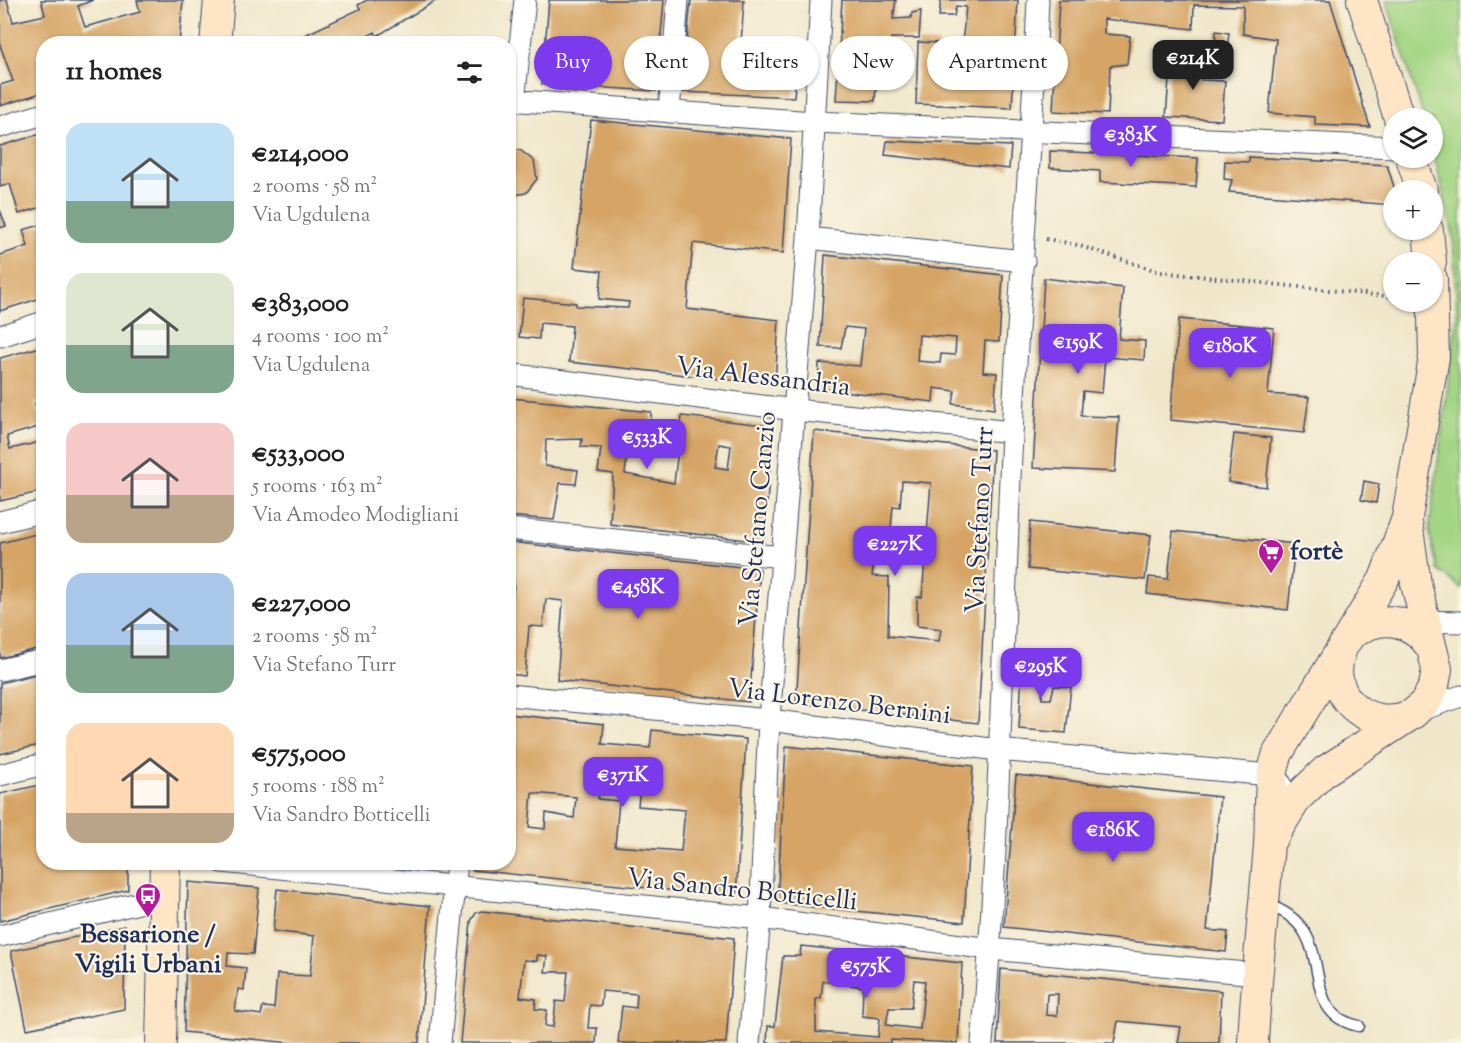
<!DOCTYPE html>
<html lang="en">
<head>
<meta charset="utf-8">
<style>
  body { margin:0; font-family:"Sorts Mill Goudy",serif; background:#f6f6f6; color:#222; height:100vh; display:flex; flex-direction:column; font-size:22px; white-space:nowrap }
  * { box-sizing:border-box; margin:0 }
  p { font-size:20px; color:#767676 }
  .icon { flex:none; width:33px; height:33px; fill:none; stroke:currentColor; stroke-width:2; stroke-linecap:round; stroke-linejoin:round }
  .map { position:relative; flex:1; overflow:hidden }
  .sheet { position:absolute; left:36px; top:36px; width:480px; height:834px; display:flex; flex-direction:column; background:#fff; border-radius:24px; box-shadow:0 2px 4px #0004 }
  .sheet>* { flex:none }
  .hud { position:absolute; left:534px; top:36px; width:570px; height:54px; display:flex; gap:12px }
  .buttons { position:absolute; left:1383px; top:108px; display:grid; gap:12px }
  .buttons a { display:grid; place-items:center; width:60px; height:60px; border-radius:50%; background:#fff; box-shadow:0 2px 4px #0004; font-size:30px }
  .price { position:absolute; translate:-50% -51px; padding:0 14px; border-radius:12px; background:#7c3aed; color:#fff; font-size:20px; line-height:39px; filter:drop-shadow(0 2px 3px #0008) }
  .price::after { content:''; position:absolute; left:50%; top:36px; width:18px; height:14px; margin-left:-9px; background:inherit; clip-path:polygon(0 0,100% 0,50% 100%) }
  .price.selected { background:#222; color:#fff }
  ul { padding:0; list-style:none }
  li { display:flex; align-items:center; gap:18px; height:150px; padding:0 30px }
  li span { display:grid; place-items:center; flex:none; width:168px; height:120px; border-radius:18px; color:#555 }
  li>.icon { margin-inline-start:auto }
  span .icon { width:72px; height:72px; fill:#fffc; stroke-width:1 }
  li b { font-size:26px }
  h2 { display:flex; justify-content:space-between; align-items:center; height:72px; padding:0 30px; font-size:26px }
  .pill { padding:0 21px; border-radius:27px; background:#fff; box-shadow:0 2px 4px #0004; font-size:21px; line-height:54px }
  .pill.selected { background:#7c3aed; color:#fff }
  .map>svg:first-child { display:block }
  .green { fill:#a4d584; stroke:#608271; stroke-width:1.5 }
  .building { fill:#d6a465; fill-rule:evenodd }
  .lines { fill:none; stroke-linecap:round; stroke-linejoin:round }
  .lane-casing { stroke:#3b4b6e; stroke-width:13 }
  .street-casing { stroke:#3b4b6e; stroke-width:23 }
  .secondary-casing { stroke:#3b4b6e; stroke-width:32 }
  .path { stroke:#3b4b6e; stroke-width:4; stroke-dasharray:1.5 4.5; stroke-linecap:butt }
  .lane { stroke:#fff; stroke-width:10 }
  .street { stroke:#fff; stroke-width:21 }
  .secondary { stroke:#fde5c5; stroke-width:30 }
  .labels { text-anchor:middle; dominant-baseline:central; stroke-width:4.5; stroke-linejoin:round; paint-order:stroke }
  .street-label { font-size:26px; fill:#1b2f5e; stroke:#fcf5e5 }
  .poi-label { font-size:26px; font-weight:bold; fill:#1b2f5e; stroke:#fcf5e5; text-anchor:start }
</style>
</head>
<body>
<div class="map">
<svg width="1461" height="1043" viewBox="0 0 1461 1043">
  <rect width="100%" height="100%" fill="#fcf5e5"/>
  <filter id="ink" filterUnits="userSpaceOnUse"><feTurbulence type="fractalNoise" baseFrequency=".0167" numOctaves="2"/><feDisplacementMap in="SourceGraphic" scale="12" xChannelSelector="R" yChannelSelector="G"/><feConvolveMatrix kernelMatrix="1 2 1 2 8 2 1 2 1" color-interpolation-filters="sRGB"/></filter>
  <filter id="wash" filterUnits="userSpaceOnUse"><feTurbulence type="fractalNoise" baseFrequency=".008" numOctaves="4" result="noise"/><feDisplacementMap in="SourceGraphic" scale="24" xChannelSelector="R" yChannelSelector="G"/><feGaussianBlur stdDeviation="1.35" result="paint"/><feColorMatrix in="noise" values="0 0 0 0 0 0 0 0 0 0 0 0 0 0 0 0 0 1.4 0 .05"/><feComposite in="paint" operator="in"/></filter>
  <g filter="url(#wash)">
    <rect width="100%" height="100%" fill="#f0e7ca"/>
    <path class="green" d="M1386,0h75v588l-23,-18 -9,-39 28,-216 -4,-81 -20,-84 -1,-32h-8z"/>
    <g id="blocks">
      <path class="building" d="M0,0h7l6,22 32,-7 -4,-15h52l-15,6 7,21 55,-15 -3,-12h46l-4,44h-135v48l-44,14v-21l13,-4 -13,-36z
        M367,0h70l-60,36 -2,-4 -22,12h-67l74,-35 -2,-4z
        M549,0h115l-8,91 -114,-7z
        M691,0h53l-4,58 57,4 -3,35 -112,-5z
        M842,0h54l-3,19 18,-1 1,-5 9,-2 -2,27h-28l-3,32h-11l-2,31 -39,-1z
        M941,0h77l-6,108 -96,-4 2,-62 20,1v9h23l5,-45 -10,-1 -2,10h-15z
        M1059,0h271l40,127 -55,-2v-8l-46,-4 7,-74 -33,-5v-28l-49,-1 -1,24 -89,-10v15l26,2 -3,28 -17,2 -2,48 -55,-3z
        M1216,31l13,2 -2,16 -12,-2z
        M1171,54l28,1 2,25 24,1 -3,39 -56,-3z
        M591,120l200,19 -8,114 -90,-10 -6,66 92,11 -4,65 -206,-23 3,-36 -32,-3 -1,16 -20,-2 4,-39 53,5v3l52,2 1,-6 -30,-3 3,-28 -28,-3z
        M44,133v61l-6,2 4,11 -23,7 -9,-30 -10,3v-41z
        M887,141l124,5 -2,23 -124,-14z
        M520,150l14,11 3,18 -11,14 -18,3v-44z
        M1050,151l148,7 -2,29 -96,-5v-11l-50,-3z
        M1249,157l138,8 8,25 -1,15 -165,-13 3,-12 -8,-1 1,-18 24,1z
        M0,210l6,16 -6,2z
        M44,224v73l-44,14v-56l28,-9 -5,-16z
        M508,225l4,13 -4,4z
        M825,255l178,20 -4,67 -14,-1 -2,31 14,1 -3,36 -41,-5 2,-13 -21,-3 -1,14 -115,-14 1,-25 41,3 4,-37 -19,-2 -4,21 -21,-1zM919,335l37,3 -1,17 -14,-1 -1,9 -23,-2z
        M1044,278l79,10 -4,51 26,2 -1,19 -39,-3 -3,36 -19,-2 -2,25 38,1 -4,55 -82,-4z
        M1179,319l95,9 -6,66 41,3 -5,36 -134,-13z
        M44,346v54l-9,3 7,23 -35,10 3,13 34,-8v50l-44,10v-143z
        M511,398l140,14v18l-21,-1 -5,45 49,9 8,-67 91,10 -9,116 -154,-18 3,-50 -15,-2 3,-24 -20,-1 1,-8 -36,1 -1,26 33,4 -2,14 -16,-1 -6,37 -46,-4zM719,444l12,2 -3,23 -13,-2z
        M814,431l179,19 -15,273 -182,-20zM902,481l29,2 -9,114h-5v29l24,3 -2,12 -51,-5 1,-59 -17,-1 4,-26h13l4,-44 7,1z
        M1234,434l37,4 -5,49 -38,-5z
        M1364,481l15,3 -3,19 -15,-3z
        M1030,522l121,13 -6,45 -117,-11z
        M1173,531l122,13 -7,66 -141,-16 2,-17 19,2z
        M44,532v115l-44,11v-115z
        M508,542l252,27 -11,133 -192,-22 6,-79 -17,-2 -3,28 -14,-1 -4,50 -17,-2v-79h5l1,-14h-6z
        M1023,652l21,1 -2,46h9l3,-13 17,1 -5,46 -47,-4z
        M44,672v72l-44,10v-71z
        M508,714l96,10 -2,20 48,4 2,-18 94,9 -10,158 -264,-27 1,-8h35zM599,784l41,3 -2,19 47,4 -4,41 -66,-5 4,-45 -21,-2zM532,793l44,4 -2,21 -28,-5 -1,16 -16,-2z
        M786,746l187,20 -9,156 -187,-19z
        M1016,775l204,22 -13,133 21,2 -2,20 -222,-25z
        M44,784v78h84v28l-128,31v-127z
        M188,882l71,6 -6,66 -25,-1 -1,13 19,2 -2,22 -6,-1 -3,22 26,4 2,-8 11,1 3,-34 33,2 4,-40 -41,-5 4,-42 153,17 -11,137h-128l-107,-11z
        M481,911l253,27 -8,105h-108l4,-37 14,2 1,-14 -35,-3 -1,15 -11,-1 -2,23h9l-1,15h-136l11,-122 5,-8zM537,955l10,1 -2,16h23l-3,30 -9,-1 -3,26 -8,-1 2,-16 -12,-1 1,-10 -16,-2 4,-37 13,1z
        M125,926l-1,83 -97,20 -16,-78z
        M801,946l161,17 -4,80 -67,-3v3h-124l1,-17h7l8,-70h17zM914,980l11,1 -5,48 -34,-4 3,-17h22zM823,981l40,6 -1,29 18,2 -2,19 -62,-5v-33l5,-1z
        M1001,969l220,22 -2,52h-41l3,-16 -63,-6 -4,22h-117zM1047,994h11l-1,22 -11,-1z"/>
    </g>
  </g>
  <g filter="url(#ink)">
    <use href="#blocks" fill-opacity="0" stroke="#3b4b6e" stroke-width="1.5"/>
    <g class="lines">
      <defs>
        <path id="lane" d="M1265,904c81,25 25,108 94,122"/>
        <path id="street" d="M508,100l306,22 580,25
          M514,101l11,-101
          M669,112l9,-112
          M0,127l44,-13
          M808,238l216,23
          M0,336l44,-14
          M508,374l287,36 217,22
          M0,522l44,-11
          M508,529l274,28
          M1414,621l47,1
          M0,670l44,-10
          M508,695l261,25 229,30 272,25 11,9
          M1415,712l46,-16
          M0,775l44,-11
          M222,862l538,56 230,31 266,25
          M0,936l164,-39
          M440,1043l17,-181
          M749,1043l11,-125 9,-198 39,-482 13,-238
          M982,1043c18,-202 20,-406 30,-608 7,-145 20,-290 26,-435"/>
        <path id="secondary" d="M1362,0l37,118
          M215,44l4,-44
          M1411,158l11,32
          M1428,230l3,32
          M1353,633c30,-20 60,-14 79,16
          M1341,651c-17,44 26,82 69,64
          M1269,843l28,-45 28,-27 89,-58 12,-12 8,-15 3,-17 -21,-85 -9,-62
          M161,1043l4,-181
          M1253,1043c3,-67 11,-132 16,-199 2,-32 -2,-60 9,-91l106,-174 23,-61 27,-161 -2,-78"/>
      </defs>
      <use href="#lane" class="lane-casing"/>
      <use href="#street" class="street-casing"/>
      <use href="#secondary" class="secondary-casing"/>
      <path class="path" d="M1046,239l28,5 86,28 234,25"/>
      <use href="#lane" class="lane"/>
      <use href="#street" class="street"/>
      <use href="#secondary" class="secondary"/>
    </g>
  </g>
  <defs>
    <symbol id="supermarket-pin" viewBox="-11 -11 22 30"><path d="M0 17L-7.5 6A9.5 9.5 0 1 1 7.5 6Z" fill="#b5179e" stroke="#fcf5e5"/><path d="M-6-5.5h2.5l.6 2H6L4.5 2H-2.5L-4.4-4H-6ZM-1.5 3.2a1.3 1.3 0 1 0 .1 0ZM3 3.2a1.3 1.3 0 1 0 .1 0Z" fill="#fff"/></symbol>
    <symbol id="bus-pin" viewBox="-11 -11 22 30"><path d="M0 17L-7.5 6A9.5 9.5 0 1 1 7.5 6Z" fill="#b5179e" stroke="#fcf5e5"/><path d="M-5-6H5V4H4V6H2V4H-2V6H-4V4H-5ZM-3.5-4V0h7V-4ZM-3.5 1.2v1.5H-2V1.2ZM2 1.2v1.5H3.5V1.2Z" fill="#fff"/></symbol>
  </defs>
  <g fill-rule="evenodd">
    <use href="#supermarket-pin" x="1256" y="537" width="30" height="40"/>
    <use href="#bus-pin" x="133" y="881" width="30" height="40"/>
  </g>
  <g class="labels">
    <g class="street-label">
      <text transform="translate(763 378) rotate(7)">Via Alessandria</text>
      <text transform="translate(759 519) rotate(-85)">Via Stefano Canzio</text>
      <text transform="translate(981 520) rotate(-87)">Via Stefano Turr</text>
      <text transform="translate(839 703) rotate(7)">Via Lorenzo Bernini</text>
      <text transform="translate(742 891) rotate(6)">Via Sandro Botticelli</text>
    </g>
    <g class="poi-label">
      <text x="1290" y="552">fortè</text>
      <text x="148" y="935" text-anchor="middle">Bessarione /<tspan x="148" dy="30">Vigili Urbani</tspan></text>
    </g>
  </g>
</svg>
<div class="buttons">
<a><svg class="icon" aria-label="layers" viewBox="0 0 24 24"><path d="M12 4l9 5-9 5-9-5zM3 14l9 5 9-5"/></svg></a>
<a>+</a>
<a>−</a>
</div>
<b class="price selected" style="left:1193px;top:91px">€214K</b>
<b class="price" style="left:1131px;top:168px">€383K</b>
<b class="price" style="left:1078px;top:375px">€159K</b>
<b class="price" style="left:1230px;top:379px">€180K</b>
<b class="price" style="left:647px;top:470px">€533K</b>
<b class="price" style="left:895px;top:577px">€227K</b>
<b class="price" style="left:638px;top:620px">€458K</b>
<b class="price" style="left:1041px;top:699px">€295K</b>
<b class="price" style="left:623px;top:808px">€371K</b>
<b class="price" style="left:1113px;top:863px">€186K</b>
<b class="price" style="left:866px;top:999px">€575K</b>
<div class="hud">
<a class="pill selected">Buy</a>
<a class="pill">Rent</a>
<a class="pill">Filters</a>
<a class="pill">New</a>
<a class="pill">Apartment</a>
</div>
<section class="sheet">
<h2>11 homes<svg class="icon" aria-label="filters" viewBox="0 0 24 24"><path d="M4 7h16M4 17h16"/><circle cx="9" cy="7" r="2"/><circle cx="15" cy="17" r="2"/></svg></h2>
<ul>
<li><span style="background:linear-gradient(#bfe0f5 65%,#7fa58c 0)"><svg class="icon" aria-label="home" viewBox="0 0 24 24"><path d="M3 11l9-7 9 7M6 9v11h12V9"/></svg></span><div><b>€214,000</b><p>2 rooms · 58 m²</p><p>Via Ugdulena</p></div></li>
<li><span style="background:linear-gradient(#dfe7d0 60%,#7fa58c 0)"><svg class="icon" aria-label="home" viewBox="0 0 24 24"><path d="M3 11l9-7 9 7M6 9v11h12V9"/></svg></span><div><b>€383,000</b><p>4 rooms · 100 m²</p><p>Via Ugdulena</p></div></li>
<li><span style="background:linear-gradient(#f6c9c9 60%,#b9a48a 0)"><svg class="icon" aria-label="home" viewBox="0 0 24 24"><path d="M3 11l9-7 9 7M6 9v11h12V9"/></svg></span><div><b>€533,000</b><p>5 rooms · 163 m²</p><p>Via Amodeo Modigliani</p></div></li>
<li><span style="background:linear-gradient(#a9c7e8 60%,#7fa58c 0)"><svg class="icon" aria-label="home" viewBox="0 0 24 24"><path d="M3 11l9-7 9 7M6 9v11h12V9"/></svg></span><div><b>€227,000</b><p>2 rooms · 58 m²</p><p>Via Stefano Turr</p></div></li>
<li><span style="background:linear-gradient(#ffd9b3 75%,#b9a48a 0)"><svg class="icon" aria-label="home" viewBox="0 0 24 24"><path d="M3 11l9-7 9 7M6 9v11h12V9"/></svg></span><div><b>€575,000</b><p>5 rooms · 188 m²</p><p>Via Sandro Botticelli</p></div></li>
</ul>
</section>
</div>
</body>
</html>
